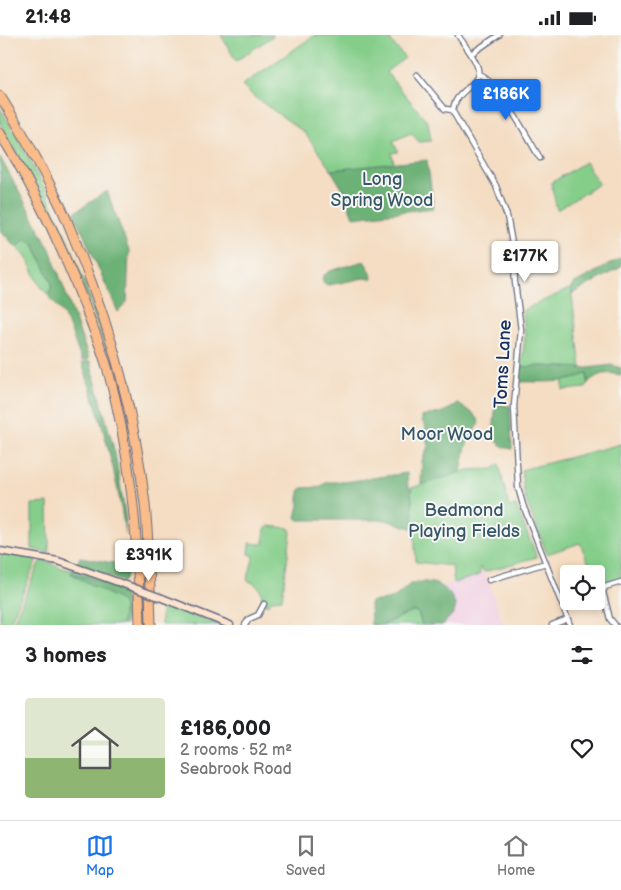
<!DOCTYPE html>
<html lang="en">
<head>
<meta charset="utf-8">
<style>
  body { margin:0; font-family:"Balsamiq Sans",sans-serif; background:#f2f2f2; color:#202124; height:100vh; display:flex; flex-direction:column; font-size:19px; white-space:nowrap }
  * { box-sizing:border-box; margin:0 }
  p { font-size:16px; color:#757577 }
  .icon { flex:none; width:28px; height:28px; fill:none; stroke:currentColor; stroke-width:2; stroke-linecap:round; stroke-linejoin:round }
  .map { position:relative; height:590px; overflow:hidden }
  .side { display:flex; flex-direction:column; background:#fff; flex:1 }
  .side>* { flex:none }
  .buttons { position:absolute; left:560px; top:530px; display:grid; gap:10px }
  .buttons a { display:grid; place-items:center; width:45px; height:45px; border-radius:5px; background:#fff; box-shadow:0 2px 8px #0003; font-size:25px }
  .price { position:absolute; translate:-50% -42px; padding:0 11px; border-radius:5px; background:#fff; color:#222; font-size:16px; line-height:32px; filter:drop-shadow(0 1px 2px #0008) }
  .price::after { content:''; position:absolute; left:50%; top:30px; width:15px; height:11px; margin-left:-8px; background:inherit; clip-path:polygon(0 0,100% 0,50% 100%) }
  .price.active { background:#1a73e8; color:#fff }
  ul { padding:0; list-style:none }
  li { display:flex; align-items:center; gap:15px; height:125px; padding:0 25px }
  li+li { border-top:1px solid #e0e0e0 }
  li span { display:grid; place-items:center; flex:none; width:140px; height:100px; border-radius:5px; color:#555 }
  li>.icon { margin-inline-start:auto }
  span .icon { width:60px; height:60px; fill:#fffc; stroke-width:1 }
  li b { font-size:21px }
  h2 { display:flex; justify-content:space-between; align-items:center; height:60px; padding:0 25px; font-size:21px }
  .status { display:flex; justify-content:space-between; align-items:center; height:35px; padding:0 25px; background:#fff; direction:ltr }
  .status svg { height:14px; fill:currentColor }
  .dock { display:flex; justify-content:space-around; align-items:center; height:70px; border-top:1px solid #e0e0e0; background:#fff; font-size:14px; color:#757577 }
  .dock a { display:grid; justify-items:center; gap:2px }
  .dock .active { color:#1a73e8 }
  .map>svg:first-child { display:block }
  .built { fill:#f2cfe2 }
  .green { fill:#85ce8a; stroke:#507e74 }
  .forest { fill:#6cb176; stroke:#44706a }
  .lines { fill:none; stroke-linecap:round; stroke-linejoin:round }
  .street-casing { stroke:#676c81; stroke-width:7 }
  .secondary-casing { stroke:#676c81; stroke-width:9 }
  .highway-casing { stroke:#676c81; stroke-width:11 }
  .street { stroke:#fff; stroke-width:4.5 }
  .secondary { stroke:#fde4d0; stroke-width:6 }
  .highway { stroke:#f9bc8a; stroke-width:9 }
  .secondary-bridge-casing { stroke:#676c81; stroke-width:9; stroke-linecap:butt }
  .secondary-bridge { stroke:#fde4d0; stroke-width:6 }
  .labels { text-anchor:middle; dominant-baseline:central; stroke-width:4; stroke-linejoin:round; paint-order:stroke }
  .park-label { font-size:18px; fill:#365769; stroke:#f6f6f2 }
  .street-label { font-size:18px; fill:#1b2f5e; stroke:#f6f6f2 }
</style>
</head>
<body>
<div class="status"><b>21:48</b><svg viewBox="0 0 49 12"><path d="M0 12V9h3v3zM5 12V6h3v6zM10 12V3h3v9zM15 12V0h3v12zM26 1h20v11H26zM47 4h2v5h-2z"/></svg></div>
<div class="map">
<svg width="621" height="590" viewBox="0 0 621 590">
  <rect width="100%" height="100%" fill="#f6f6f2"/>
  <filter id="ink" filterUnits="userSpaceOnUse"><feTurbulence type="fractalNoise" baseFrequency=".02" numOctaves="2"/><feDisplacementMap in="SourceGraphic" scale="10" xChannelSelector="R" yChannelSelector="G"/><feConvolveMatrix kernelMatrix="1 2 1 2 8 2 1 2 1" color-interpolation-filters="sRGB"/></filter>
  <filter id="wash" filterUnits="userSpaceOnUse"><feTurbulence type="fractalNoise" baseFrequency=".0096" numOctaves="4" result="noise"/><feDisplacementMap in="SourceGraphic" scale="20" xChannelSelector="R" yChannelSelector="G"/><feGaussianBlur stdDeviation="1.12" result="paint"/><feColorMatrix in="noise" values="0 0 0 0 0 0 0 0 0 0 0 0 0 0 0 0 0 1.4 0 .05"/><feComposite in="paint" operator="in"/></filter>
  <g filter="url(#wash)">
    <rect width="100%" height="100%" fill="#f4ddc2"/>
    <path class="built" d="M485,538l19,52h-79l-7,-31z"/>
    <path class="green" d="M221,0h52v1l-37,25z
      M315,0h71l19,23 -19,14 42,50 3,19 -12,1 -8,-9 -18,8 5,11 -6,1 2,11 -63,6 -27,-38 -51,-36 -11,-11z
      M0,73c51,84 89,173 114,269l-24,-74 -14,-34 -33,-69 -43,-77z
      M585,127l14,22 -42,26 -6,-27z
      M27,204l7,5 17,37 1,5 -4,9 -9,-11 -13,-28 -8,-9 4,-7z
      M571,253l10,80 -41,-2 -19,1 4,-29 -2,-28z
      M588,336v12l-2,5 -23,2v-9l14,-3z
      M621,409v135l-24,8 -1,-13h-3l-13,-31 -33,11 -22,-56 -4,-28z
      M499,429l10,43 7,-1 21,51 -53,15 -4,-5v8l-26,8 -2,-17 -36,-4 -5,-74 57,-18 25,-1z
      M48,468l1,44v6l-17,-4v-45z
      M269,491l20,2 2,4 -9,67 -11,1 -3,5 -6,-2c0,-15 -3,-17 -15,-23l7,-24 -5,-2 1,-11 13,1 2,-15z
      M3,518l32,6 1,3 -27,63h-9v-69h3z
      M42,525l23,9 11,1 47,18v1l-52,-17 -1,1 51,28 3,6 -3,18h-109l27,-62z
      M161,569l61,21h-61z
      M413,576l5,2 4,12h-40z"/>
    <path class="forest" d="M0,122l50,92 39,110 -7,2c-7,-16 -11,-35 -21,-50 -4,-6 -9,-9 -13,-16l4,-9 -1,-5 -17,-37 -7,-5 -4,1 -5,7 -4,-2 -14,-16z
      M427,125l7,48 -81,9 -10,-27 -12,-20z
      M107,156l22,60 -2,51 -9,10 -44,-99z
      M621,223v9l-49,27 -1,-6 2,-4z
      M364,226l7,11 1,7 -8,-1 -35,7 -5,-1 -2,-5 1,-3 7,-5z
      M90,326l25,92 11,67 -1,15c-7,-59 -24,-116 -43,-172z
      M612,330l9,3v7c-13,-3 -24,-2 -33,8l-1,-11c-13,13 -49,9 -67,10l1,-15 19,-1 48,2z
      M458,368c6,7 19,9 21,19l-13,24 -5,26 -40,13 1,-24 6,-15 -1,-5 -4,-5 3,-10 -4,-5v-5c14,-2 24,-3 36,-13z
      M495,369l15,2 2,43c-26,-4 -16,-25 -17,-45z
      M407,438l1,15h3l3,41 -28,-9h-87l-3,-2 3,-14v-13l3,-3 18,-1 7,-5h17z
      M80,522l39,7 7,-2 3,2v7l-6,11 -46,-18z
      M71,537l52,17 5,18 -3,18h-4l3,-18 -3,-6 -51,-28z
      M411,548c16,-3 34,0 41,15 2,3 4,8 3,12 -2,5 -9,11 -13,15h-20l-4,-12 -5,-2 -31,14h-11l-1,-22 3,-2c19,1 24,-5 38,-18z"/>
  </g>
  <g filter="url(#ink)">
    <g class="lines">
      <defs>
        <path id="street" d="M458,0c6,10 18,23 20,34 3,18 -25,21 -25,43l43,74 11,30 6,33 2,33 6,48 -7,76 4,81 5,18 47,120
          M471,19l28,-19
          M478,39c20,6 50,65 62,84
          M417,40l28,34 8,1
          M489,545l57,-17
          M245,590l4,-6 9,-4 6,-11
          M552,590l16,-6
          M615,590l-5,-6 -7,-27 2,-5 16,-5"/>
        <path id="secondary" d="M0,516l58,10 71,25
          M162,563l68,27"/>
        <path id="highway" d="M0,61c21,33 40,68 57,103 8,15 14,32 21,49 33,81 57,168 67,256 4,40 5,81 6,121
          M0,98c36,58 65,120 89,184 6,16 13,33 18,50 24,84 31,171 33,258"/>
      </defs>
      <use href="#street" class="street-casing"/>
      <use href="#secondary" class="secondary-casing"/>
      <use href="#highway" class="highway-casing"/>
      <use href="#street" class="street"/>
      <use href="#secondary" class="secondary"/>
      <use href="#highway" class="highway"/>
      <defs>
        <path id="secondary-bridge" d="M129,551l33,12"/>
      </defs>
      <use href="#secondary-bridge" class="secondary-bridge-casing"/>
      <use href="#secondary-bridge" class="secondary-bridge"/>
    </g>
  </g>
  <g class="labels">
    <g class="park-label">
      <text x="382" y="144">Long<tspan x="382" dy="21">Spring Wood</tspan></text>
      <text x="447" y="399">Moor Wood</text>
      <text x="464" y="475">Bedmond<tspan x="464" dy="21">Playing Fields</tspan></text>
    </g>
    <g class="street-label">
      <text transform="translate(503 329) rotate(-87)">Toms Lane</text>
    </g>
  </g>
</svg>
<div class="buttons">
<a><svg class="icon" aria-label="locate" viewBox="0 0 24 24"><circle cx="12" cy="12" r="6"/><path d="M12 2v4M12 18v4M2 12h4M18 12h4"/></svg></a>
</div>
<b class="price active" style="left:506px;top:86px">£186K</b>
<b class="price" style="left:525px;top:248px">£177K</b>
<b class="price" style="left:149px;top:547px">£391K</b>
</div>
<section class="side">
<h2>3 homes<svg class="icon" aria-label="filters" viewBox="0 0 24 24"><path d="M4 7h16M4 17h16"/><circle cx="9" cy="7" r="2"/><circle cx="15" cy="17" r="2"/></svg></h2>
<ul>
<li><span style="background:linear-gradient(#dfe7d0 60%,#8fb573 0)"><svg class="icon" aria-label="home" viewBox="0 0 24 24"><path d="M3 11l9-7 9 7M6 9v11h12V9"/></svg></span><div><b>£186,000</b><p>2 rooms · 52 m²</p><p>Seabrook Road</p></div><svg class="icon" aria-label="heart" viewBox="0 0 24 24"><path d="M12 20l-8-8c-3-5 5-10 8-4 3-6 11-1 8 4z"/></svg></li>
</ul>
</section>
<nav class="dock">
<a class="active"><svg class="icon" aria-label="map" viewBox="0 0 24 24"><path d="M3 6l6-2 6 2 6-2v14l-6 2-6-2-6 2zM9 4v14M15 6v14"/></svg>Map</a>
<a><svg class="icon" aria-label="saved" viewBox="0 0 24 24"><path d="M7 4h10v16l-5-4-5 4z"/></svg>Saved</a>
<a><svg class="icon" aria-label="home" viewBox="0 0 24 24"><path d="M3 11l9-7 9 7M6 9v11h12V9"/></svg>Home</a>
</nav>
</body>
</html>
